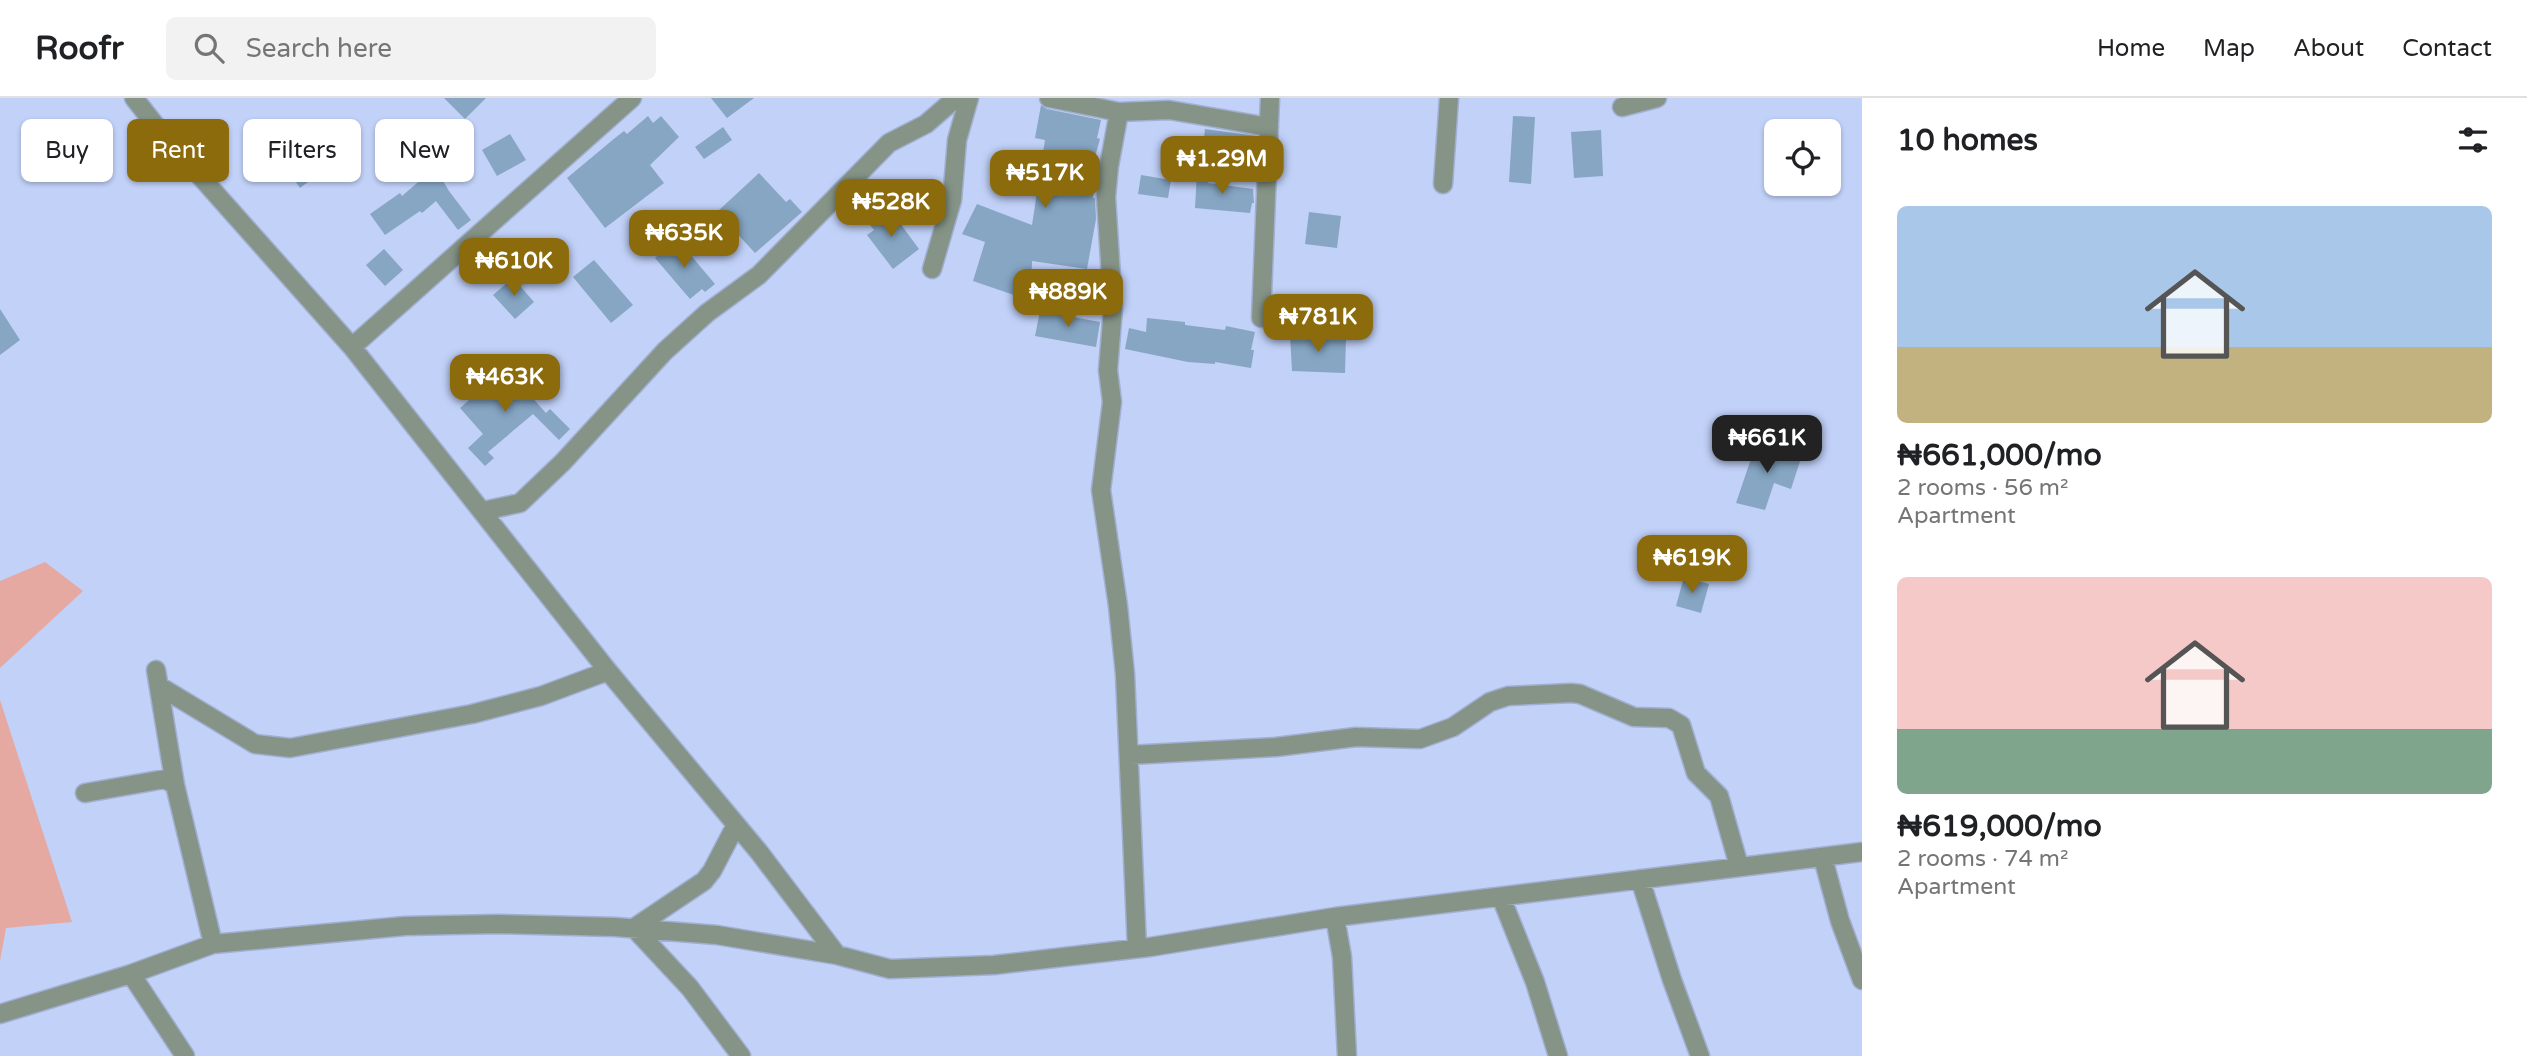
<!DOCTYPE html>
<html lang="en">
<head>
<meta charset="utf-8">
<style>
  body { margin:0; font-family:"Varela Round",sans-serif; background:#f2f2f2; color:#202124; height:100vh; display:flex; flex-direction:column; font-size:26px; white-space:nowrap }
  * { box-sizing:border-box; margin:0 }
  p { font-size:23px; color:#757577 }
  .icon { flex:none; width:38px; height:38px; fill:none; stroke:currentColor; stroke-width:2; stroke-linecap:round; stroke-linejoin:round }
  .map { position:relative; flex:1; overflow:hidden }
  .drawer { display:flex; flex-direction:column; background:#fff; width:665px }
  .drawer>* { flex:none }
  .banner { position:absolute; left:21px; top:21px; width:665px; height:63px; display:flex; gap:14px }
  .fabs { position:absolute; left:1764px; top:21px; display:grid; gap:14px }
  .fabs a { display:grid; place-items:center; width:77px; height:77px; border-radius:10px; background:#fff; box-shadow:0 2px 5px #0004; font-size:35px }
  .price { position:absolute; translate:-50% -60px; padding:0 16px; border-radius:14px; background:#8b6b0c; color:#fff; font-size:23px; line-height:46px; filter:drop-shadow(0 2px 4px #0008) }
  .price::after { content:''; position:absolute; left:50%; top:42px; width:21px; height:16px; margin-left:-10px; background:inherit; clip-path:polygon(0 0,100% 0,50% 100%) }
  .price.current { background:#222; color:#fff }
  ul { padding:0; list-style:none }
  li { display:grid; align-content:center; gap:14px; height:371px; padding:0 35px }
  li span { display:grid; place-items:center; height:217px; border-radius:10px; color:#555 }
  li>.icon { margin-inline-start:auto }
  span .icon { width:126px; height:126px; fill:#fffc; stroke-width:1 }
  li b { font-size:30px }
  h2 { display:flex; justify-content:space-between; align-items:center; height:84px; padding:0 35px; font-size:30px }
  .pill { padding:0 24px; border-radius:10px; background:#fff; box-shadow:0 2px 5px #0004; font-size:24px; line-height:63px }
  .pill.current { background:#8b6b0c; color:#fff }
  header { display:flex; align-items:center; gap:42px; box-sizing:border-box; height:98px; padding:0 35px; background:#fff; border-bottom:2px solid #e0e0e0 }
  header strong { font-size:33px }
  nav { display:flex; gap:38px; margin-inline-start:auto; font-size:24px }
  .search { width:490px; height:63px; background:#f2f2f2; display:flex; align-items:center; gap:18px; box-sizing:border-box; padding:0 24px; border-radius:10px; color:#757577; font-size:26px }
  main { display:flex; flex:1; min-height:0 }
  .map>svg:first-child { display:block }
  .green { fill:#e5a9a1 }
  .building { fill:#86a6c4 }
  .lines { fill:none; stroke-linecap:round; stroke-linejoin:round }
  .minor-casing { stroke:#a1afd1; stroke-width:21 }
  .minor { stroke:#869487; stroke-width:18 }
</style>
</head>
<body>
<header>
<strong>Roofr</strong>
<div class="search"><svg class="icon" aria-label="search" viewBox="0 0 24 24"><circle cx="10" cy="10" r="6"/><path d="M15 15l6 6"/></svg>Search here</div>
<nav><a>Home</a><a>Map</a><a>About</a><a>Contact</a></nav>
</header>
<main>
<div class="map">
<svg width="1862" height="958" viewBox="0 0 1862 958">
  <rect width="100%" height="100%" fill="#c1d1f8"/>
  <path class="green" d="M45,464l38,29 -83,77v-87z
    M0,602l72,222 -66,6 -6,33z"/>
  <path class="building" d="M444,0h42l-21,21z
    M711,0h43l-27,20z
    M1041,7l6,4 54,11 -4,18 3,1 -6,21 4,1 -5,37h2l1,21 -9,50 -55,-8 -1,38h-17v-4l-41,-14 12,-39 -23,-8 15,-30 55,21 13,-85 -10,-2z
    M648,18l5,7 8,-7 18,21 -29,28 14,18 -59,45 -38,-50 48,-40 9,-7 3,3z
    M1513,18l22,1 -4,67 -22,-2z
    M723,29l9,13 -28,19 -9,-12z
    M1205,31l52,7 -1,18 -53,-7z
    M1601,32l2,46 -29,2 -3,-46z
    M510,36l16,26 -29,16 -15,-26z
    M319,57l9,12 -28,21 -9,-13z
    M435,69l14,24 22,29 -13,10 -22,-29 -14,12 -2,-2 -35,24 -15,-21 30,-21 2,3 22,-19 -2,-3z
    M1197,74h12l-1,11 45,6 1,14h-2l-2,10 -55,-5z
    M759,75l27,29 4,-3 12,13 -47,41 -38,-41z
    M1141,77l30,5 -3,18 -30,-4z
    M880,113l7,9 7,-5 25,34 -26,20 -26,-34 7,-5 -7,-9z
    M1309,114l32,4 -4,32 -32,-4z
    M677,141l38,45 -10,8 -3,-3 -12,10 -35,-41z
    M384,151l19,21 -18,16 -19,-21z
    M594,162l39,45 -22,18 -38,-46z
    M513,180l21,24 -19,17 -22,-24z
    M0,211l20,31 -20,15z
    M1040,213l60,11 -4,25 -61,-11z
    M1147,220l38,4v3l40,5 1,-4 29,6 -4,18h3l-3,18 -36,-6v2l-27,-2 -63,-13 4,-21 17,4z
    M1290,237l56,2 -1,36 -53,-2z
    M506,270l40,45 4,-4 20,20 -11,11 -26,-26 -45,38 6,6 -9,8 -17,-18 15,-14 -23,-26z
    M1756,346l46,11 -11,34 -17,-6 -9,27 -29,-7z
    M1684,479l25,7 -8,29 -25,-7z"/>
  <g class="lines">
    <defs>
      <path id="minor" d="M134,0l26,33 192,216 256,324 151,181 78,103
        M1049,0l70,14 50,-2 100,17
        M1622,9l35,-9
        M1119,14l-10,54 -3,31 7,111 -5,62 4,32 -11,88 17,116 7,68 12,274
        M1443,86l6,-86
        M932,171l20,-69 5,-60 12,-42
        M1261,220l9,-220
        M352,249l280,-249
        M483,413l37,-8 43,-41 102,-111 42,-38 52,-38 130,-132 37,-19 30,-26
        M156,572l19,115
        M159,588l96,58 35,4 182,-34 69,-18 67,-25
        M1130,657l146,-8 80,-10 64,2 33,-12 37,-25 18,-6 63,-3 9,1 54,23 35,1 12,7 15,48 23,23 20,70
        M85,695l80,-14 10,6 38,159
        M736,727l-24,46 -8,10 -70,47 56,60 51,68
        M1823,760l17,63 22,59
        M1640,781l32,101 28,76
        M1501,799l34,85 23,74
        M1335,819l7,40 5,99
        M131,876l54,82
        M0,916l131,-40 82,-30 192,-18 92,-2 118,3 102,8 120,20 53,14 104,-4 156,-18 185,-30 527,-65"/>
    </defs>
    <use href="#minor" class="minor-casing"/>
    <use href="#minor" class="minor"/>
  </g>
</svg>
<div class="fabs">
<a><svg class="icon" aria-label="locate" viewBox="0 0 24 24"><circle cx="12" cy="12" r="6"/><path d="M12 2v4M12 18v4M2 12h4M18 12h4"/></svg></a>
</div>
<b class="price" style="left:1222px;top:98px">₦1.29M</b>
<b class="price" style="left:1045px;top:112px">₦517K</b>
<b class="price" style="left:891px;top:141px">₦528K</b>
<b class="price" style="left:684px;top:172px">₦635K</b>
<b class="price" style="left:514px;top:200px">₦610K</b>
<b class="price" style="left:1068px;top:231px">₦889K</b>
<b class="price" style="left:1318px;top:256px">₦781K</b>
<b class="price" style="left:505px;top:316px">₦463K</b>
<b class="price current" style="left:1767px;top:377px">₦661K</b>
<b class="price" style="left:1692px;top:497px">₦619K</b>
<div class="banner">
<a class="pill">Buy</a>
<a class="pill current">Rent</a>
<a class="pill">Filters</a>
<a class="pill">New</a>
</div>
</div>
<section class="drawer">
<h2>10 homes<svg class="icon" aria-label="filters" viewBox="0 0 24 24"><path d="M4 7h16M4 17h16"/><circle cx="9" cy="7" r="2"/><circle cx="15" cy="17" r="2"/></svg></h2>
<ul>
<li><span style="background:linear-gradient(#a9c7e8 65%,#c2b280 0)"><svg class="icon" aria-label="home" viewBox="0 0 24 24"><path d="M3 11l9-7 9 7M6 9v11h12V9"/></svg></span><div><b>₦661,000/mo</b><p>2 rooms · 56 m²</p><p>Apartment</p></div></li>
<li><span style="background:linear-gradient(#f6c9c9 70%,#7fa58c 0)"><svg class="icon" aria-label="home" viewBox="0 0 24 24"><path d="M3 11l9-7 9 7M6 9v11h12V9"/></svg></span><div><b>₦619,000/mo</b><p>2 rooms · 74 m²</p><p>Apartment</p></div></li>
</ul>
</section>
</main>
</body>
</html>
